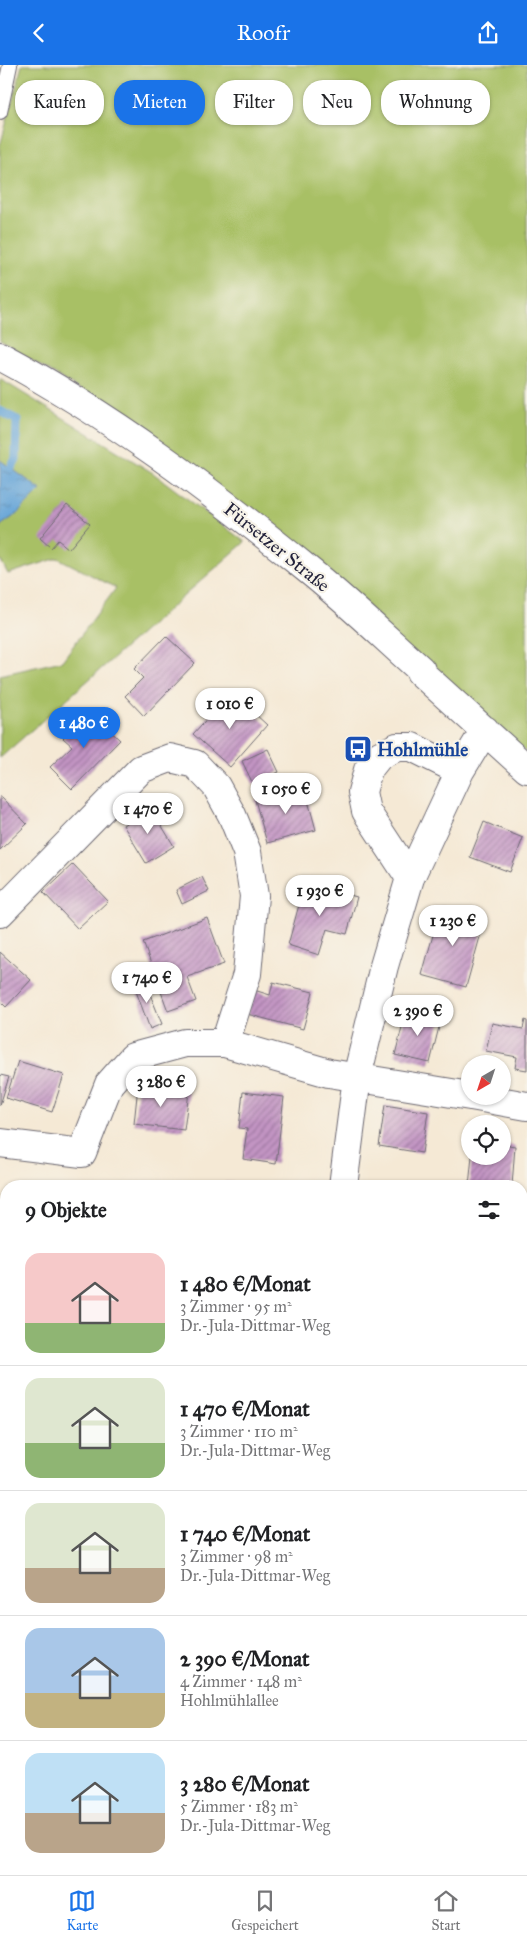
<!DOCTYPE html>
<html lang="de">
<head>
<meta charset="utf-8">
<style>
  body { margin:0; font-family:"IM FELL Great Primer",serif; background:#f6f6f6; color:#202124; height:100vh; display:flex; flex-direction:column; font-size:19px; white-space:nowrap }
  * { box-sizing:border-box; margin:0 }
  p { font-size:16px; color:#757577 }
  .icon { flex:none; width:28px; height:28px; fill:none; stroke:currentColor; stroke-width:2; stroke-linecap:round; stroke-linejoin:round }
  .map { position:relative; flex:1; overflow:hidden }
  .sheet { position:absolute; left:0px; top:1115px; width:528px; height:695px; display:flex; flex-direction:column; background:#fff; border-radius:20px 20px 0 0; box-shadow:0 1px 4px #0004 }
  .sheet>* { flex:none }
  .hud { position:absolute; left:15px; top:15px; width:498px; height:45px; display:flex; gap:10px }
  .needle { width:32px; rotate:219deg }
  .tools { position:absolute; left:461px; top:990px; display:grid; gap:10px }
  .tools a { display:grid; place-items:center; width:50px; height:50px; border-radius:50%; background:#fff; box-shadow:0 1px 4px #0004; font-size:25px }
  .price { position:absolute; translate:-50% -42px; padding:0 11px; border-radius:18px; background:#fff; color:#222; font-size:16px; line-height:32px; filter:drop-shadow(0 1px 2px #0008) }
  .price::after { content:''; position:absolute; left:50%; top:30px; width:15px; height:11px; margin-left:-8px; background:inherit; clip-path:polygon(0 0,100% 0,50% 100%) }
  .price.active { background:#1a73e8; color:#fff }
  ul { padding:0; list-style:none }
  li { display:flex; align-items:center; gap:15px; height:125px; padding:0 25px }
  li+li { border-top:1px solid #e0e0e0 }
  li span { display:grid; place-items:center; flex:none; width:140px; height:100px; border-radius:15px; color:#555 }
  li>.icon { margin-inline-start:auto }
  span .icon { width:60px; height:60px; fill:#fffc; stroke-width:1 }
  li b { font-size:21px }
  h2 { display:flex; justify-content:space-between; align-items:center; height:60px; padding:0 25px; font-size:21px }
  .pill { padding:0 18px; border-radius:20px; background:#fff; box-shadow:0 1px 4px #0004; font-size:18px; line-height:45px }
  .pill.active { background:#1a73e8; color:#fff }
  header { display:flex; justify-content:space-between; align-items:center; height:65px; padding:0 25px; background:#1a73e8; color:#fff; font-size:22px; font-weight:600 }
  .tabs { display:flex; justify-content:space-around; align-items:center; height:70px; border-top:1px solid #e0e0e0; background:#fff; font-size:14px; color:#757577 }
  .tabs a { display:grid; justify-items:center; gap:2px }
  .tabs .active { color:#1a73e8 }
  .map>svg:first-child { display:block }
  .green { fill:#a8c065; stroke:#657150 }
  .water { fill:url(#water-ripples); stroke:#44648a }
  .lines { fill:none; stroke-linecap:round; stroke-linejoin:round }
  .stream { stroke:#66a5d8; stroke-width:9 }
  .building { fill:url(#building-hatch) }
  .service-casing { stroke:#6c6871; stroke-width:16 }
  .minor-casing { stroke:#6c6871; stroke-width:30 }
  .service { stroke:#fff; stroke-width:14 }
  .minor { stroke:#fff; stroke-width:28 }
  .labels { text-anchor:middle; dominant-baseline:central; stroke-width:4.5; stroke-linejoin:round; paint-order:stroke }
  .street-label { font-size:19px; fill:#22223b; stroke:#f7f3e8 }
  .transit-label { font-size:19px; font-weight:bold; fill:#164399; stroke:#f7f3e8; text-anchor:start }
</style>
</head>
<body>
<header><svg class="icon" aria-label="back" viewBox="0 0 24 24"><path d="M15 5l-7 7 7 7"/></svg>Roofr<svg class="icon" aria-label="share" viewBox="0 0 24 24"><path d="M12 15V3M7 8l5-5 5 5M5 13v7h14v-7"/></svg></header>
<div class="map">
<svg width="527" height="1810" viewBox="0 0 527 1810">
  <defs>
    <pattern id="water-ripples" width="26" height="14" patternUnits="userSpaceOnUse" patternTransform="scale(1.25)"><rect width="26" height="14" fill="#66a5d8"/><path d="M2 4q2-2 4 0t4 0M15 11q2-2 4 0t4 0" fill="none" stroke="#5486b0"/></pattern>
    <pattern id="building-hatch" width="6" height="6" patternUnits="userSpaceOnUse" patternTransform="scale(1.25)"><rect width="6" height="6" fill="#c294c3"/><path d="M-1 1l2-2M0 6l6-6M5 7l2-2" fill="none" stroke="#9d78a0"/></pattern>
  </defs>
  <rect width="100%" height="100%" fill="#f7f3e8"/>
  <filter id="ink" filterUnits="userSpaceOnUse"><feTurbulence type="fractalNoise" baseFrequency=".02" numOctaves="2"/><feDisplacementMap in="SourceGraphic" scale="10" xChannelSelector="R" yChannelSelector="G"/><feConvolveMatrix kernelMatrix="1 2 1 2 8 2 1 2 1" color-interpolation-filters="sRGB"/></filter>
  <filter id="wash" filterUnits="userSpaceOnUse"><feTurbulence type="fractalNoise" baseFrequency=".0096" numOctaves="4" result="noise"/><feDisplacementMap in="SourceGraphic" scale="20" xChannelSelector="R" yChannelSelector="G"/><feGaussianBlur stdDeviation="1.12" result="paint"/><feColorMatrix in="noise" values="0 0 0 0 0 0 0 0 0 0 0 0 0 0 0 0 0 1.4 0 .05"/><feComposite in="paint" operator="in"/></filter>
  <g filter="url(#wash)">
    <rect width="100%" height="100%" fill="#f5e9d5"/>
    <path class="green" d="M22,0h505v688l-406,-338 -121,-74v-195z
      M0,314l153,94 92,69 -245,216v-83l62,-14 54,-73 -58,-30 -50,16 -8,-15v-33l17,-12 24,-24 -41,-30z
      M0,1182h6v62h-6z
      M0,1636l6,18 -1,50 -5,-12z
      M55,1804h248l-15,6h-249z"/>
    <path class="water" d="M0,395l41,30 -24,24 -17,12z"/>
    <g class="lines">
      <path class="stream" d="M0,346l17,9 -1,39 -5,9"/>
    </g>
    <g id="blocks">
      <path class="building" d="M67,440l23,19 -21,25 -11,-9 -7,8 -11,-10z
        M166,571l29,27 -51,53 -19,-20 18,-18 -9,-9z
        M231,627l36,33 -37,42 -37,-33z
        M89,646l31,29 -48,49 -22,-22 22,-21 -9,-8z
        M268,684l11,23 -26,12 -11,-23z
        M304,721l12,44 -49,13 -12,-43z
        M0,731l27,28 -27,26z
        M151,743l23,38 -28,17 -23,-38z
        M484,757l39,16 -13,34 -40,-15z
        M73,799l35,37 -30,28 -35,-37z
        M202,812l7,14 -27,13 -6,-14z
        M305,818l52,14 -10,37 -20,-5 -8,26 -31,-10z
        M441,841l44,13 -19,68 -44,-12z
        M207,853l17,46 -37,13 9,24 -28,10 -25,-69z
        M0,887l31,28 -25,27 -6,-6z
        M144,914l18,45 -12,5 -17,-46z
        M273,917l40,10 -10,37 -56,-15 7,-24 16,5z
        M406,946l35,8 -11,44 -35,-8z
        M525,955l2,1v49l-12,-2 2,-11 -31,-6 6,-28 31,6z
        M18,996l46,14 -12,37 -46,-14z
        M0,1010l9,2 -9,28z
        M138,1021l51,6 -5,38 -50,-6z
        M243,1027l41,5 -8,67 -33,-5 4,-30 -8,-1z
        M385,1040l43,7 -6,41 -43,-7z
        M502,1079l13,2 -3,40h-43l3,-30h30z
        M225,1117l39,3v1h-40z
        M0,1270h6v42h-6z
        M521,1361h3l3,31v12h-6z
        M6,1371v47h-6v-46z
        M527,1437v67l-6,1v-67z
        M6,1486v46h-6v-45z
        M527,1526v40l-6,2v-41z
        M6,1747v47l-6,2v-46z
        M352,1804h35l3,6h-47l-1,-2z"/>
    </g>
  </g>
  <g filter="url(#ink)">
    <use href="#blocks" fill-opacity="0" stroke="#6c6871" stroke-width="1"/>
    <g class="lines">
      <defs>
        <path id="service" d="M0,47l10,-47"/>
        <path id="minor" d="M0,291c110,59 211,135 307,213 40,32 76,67 114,101l-1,2 107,97
          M410,813l-44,-67 -4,-19 6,-22 12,-15 17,-8h15l48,24
          M0,848l141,-144 29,-11 25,6 21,22 16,29 15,37 7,44 -7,78 -22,69
          M471,1031l56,10
          M0,1078l82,10 27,-69 24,-27 52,-14h40l104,30 141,23
          M343,1121l14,-109 27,-111 26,-88 50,-107 25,-41
          M0,1339h6
          M0,1713l6,-2
          M454,1804l3,6"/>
      </defs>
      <use href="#service" class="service-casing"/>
      <use href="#minor" class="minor-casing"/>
      <use href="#service" class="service"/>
      <use href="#minor" class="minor"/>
    </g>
  </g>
  <defs>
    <symbol id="bus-square" viewBox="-11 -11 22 22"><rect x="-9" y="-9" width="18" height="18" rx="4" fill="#1a4fb4" stroke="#f7f3e8"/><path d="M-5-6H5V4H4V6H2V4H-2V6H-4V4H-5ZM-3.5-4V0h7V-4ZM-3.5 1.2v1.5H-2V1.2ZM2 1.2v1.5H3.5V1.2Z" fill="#fff"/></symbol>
  </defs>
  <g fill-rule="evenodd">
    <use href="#bus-square" x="342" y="668" width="32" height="32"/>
  </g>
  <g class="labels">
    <g class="street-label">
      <text transform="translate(277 482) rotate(39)">Fürsetzer Straße</text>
    </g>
    <g class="transit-label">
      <text x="377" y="684">Hohlmühle</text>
    </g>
  </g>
</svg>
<div class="tools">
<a><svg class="needle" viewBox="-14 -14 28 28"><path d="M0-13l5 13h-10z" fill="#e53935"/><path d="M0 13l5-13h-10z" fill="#757577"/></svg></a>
<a><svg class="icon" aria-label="locate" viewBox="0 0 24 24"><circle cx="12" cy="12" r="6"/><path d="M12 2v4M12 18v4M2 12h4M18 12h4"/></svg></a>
</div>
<b class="price" style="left:230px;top:665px">1 010 €</b>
<b class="price active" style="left:84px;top:684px">1 480 €</b>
<b class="price" style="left:286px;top:750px">1 050 €</b>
<b class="price" style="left:148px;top:770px">1 470 €</b>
<b class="price" style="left:320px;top:852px">1 930 €</b>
<b class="price" style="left:453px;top:882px">1 230 €</b>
<b class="price" style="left:147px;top:939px">1 740 €</b>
<b class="price" style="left:418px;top:972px">2 390 €</b>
<b class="price" style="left:161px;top:1043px">3 280 €</b>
<div class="hud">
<a class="pill">Kaufen</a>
<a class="pill active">Mieten</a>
<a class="pill">Filter</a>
<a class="pill">Neu</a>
<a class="pill">Wohnung</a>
</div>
<section class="sheet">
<h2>9 Objekte<svg class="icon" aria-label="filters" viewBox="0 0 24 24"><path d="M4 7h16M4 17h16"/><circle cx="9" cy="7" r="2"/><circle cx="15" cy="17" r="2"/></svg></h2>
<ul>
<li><span style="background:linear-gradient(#f6c9c9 70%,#8fb573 0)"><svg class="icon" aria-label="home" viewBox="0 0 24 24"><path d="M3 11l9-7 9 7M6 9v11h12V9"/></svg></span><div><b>1 480 €/Monat</b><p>3 Zimmer · 95 m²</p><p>Dr.-Jula-Dittmar-Weg</p></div></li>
<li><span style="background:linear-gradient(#dfe7d0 65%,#8fb573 0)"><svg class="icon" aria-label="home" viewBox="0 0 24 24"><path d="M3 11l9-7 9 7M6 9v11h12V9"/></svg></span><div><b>1 470 €/Monat</b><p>3 Zimmer · 110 m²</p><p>Dr.-Jula-Dittmar-Weg</p></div></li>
<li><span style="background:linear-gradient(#dfe7d0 65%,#b9a48a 0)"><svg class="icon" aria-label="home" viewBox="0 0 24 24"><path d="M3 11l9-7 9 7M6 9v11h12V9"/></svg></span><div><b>1 740 €/Monat</b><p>3 Zimmer · 98 m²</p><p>Dr.-Jula-Dittmar-Weg</p></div></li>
<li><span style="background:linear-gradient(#a9c7e8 65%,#c2b280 0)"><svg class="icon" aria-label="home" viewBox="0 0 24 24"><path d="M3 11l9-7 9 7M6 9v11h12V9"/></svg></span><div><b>2 390 €/Monat</b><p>4 Zimmer · 148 m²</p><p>Hohlmühlallee</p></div></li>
<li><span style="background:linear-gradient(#bfe0f5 60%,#b9a48a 0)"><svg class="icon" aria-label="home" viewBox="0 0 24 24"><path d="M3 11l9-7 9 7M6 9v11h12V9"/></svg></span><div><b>3 280 €/Monat</b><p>5 Zimmer · 183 m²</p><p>Dr.-Jula-Dittmar-Weg</p></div></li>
</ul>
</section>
</div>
<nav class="tabs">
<a class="active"><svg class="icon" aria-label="map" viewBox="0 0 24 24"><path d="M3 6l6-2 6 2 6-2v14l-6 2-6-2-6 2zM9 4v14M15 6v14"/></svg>Karte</a>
<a><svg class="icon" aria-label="saved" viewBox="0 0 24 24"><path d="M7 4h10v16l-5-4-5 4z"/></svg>Gespeichert</a>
<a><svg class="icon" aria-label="home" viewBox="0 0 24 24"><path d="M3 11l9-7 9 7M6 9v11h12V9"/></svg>Start</a>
</nav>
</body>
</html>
